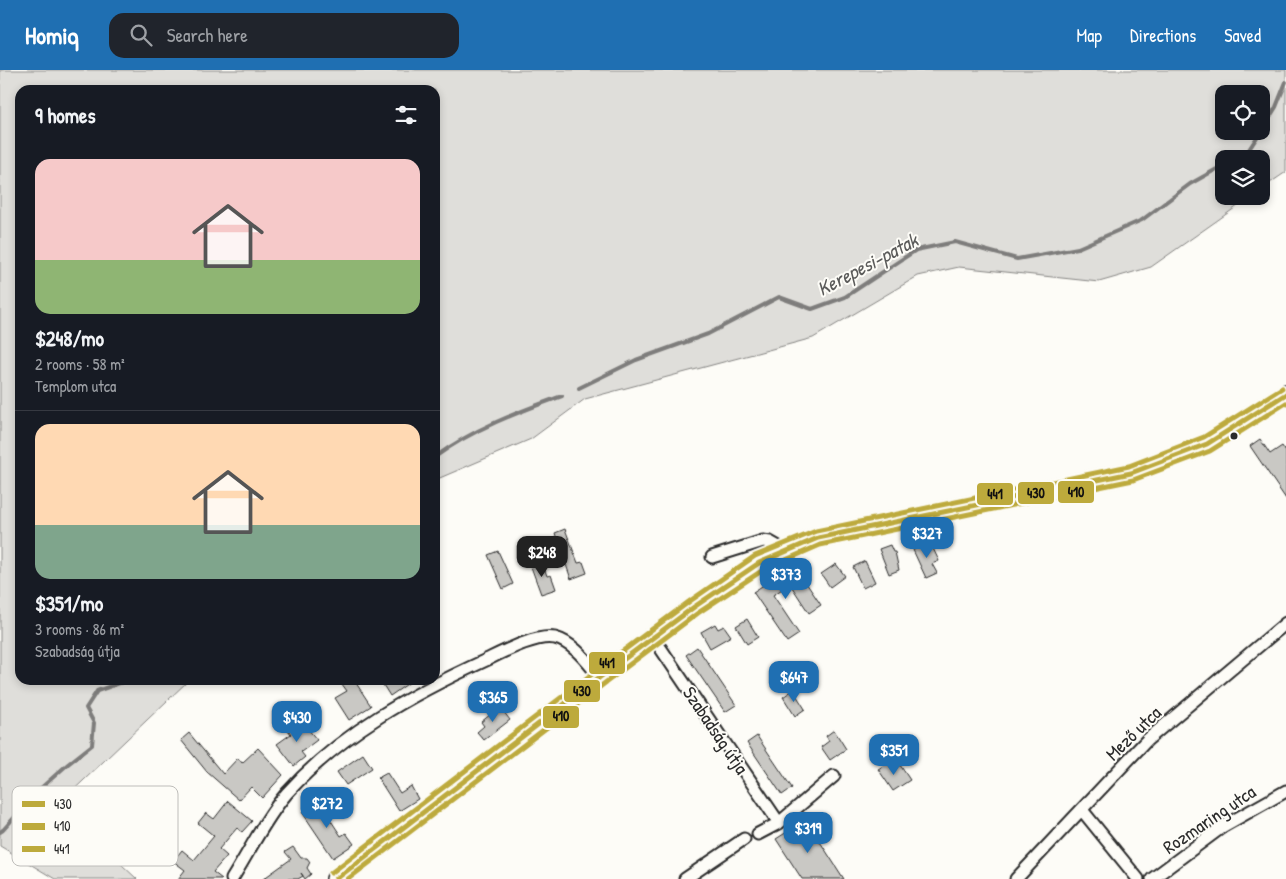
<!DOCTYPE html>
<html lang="en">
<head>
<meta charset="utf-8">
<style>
  body { margin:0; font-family:"Patrick Hand",sans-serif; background:#20242c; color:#f1f3f6; height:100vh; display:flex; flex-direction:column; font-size:19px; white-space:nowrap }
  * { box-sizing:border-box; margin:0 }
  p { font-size:16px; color:#9ea1a6 }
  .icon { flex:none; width:28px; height:28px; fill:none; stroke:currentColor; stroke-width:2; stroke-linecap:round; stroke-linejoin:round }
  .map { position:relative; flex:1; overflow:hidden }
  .panel { position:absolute; left:15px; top:15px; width:425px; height:600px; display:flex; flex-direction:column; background:#171b24; border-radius:15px; box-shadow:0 2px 8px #0003 }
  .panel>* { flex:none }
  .tools { position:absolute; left:1215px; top:15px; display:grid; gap:10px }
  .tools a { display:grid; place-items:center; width:55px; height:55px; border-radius:10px; background:#171b24; box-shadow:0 2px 8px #0003; font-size:25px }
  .price { position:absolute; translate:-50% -42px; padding:0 11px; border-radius:10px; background:#1f6fb2; color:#fff; font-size:16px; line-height:32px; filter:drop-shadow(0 1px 2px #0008) }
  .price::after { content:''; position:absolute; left:50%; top:30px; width:15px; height:11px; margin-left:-8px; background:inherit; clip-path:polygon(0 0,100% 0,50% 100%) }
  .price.current { background:#222; color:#fff }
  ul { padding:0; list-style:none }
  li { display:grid; align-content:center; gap:10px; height:265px; padding:0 20px }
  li+li { border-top:1px solid #363941 }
  li span { display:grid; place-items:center; height:155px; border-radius:15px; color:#555 }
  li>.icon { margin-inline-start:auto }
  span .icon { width:90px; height:90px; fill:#fffc; stroke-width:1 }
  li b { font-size:21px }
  h2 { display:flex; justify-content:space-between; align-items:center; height:60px; padding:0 20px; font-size:21px }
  header { display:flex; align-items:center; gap:30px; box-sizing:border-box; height:70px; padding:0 25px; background:#1f6fb2; color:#fff }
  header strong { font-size:24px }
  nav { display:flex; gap:28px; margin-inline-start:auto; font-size:18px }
  .search { width:350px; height:45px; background:#20242c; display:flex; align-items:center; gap:12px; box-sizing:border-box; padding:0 18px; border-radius:15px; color:#9ea1a6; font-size:19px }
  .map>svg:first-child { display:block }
  .green { fill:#dfdeda; stroke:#858482; fill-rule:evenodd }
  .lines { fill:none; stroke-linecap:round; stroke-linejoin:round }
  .stream { stroke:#7e7d7b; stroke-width:4 }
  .building { fill:#c9c8c4; stroke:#2b2b2b }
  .minor-casing { stroke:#2b2b2b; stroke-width:15 }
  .primary-casing { stroke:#2b2b2b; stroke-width:22 }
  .minor { stroke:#fdfcf7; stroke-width:11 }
  .primary { stroke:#fdfcf7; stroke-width:19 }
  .bus-1-casing { stroke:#fdfcf7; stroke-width:9 }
  .bus-2-casing { stroke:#fdfcf7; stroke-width:9 }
  .bus-3-casing { stroke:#fdfcf7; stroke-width:9 }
  .bus-1 { stroke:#bdaa3c; stroke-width:5 }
  .bus-2 { stroke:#bdaa3c; stroke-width:5 }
  .bus-3 { stroke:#bdaa3c; stroke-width:5 }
  .bus-dot { fill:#2b2b2b; stroke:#fdfcf7; stroke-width:2 }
  .labels { text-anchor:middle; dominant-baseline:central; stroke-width:4; stroke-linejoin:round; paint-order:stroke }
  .street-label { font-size:19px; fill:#2b2b2b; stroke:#fdfcf7 }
  .water-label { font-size:20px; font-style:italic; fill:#5b5b5a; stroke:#fdfcf7 }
  .key { fill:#fdfcf7; stroke:#bebdba; stroke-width:1 }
  .key-label { font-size:14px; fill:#2b2b2b }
  .line-badge { stroke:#fdfcf7; stroke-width:2 }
  .pale-badge-label { font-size:14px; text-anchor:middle; font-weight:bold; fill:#111 }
</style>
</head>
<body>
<header>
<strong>Homiq</strong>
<div class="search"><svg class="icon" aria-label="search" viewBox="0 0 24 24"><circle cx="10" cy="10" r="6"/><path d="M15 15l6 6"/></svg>Search here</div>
<nav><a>Map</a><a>Directions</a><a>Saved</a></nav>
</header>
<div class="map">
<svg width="1286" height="809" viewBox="0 0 1286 809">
  <rect width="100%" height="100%" fill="#fdfcf7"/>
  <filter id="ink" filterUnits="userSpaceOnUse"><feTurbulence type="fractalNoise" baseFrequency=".02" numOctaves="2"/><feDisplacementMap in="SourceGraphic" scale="10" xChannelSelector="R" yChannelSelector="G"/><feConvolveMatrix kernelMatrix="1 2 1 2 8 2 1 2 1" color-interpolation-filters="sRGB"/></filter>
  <g filter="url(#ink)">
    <path class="green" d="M0,0h1286v102l-25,17v-30h-37v37h28l-101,71 -52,15 -140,-15 -41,9 -105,62 -228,61 -54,40 -96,41v-390h-415v590h169l-126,120 41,48 33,31h-82l-55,-33zM1224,24h37v37h-37z"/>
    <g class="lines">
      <path class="stream" d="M1261,61l15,-24 10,-25
        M1235,89l13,-8 13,-20
        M579,318l57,-28 72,-26 71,-37 33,12 33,-12 71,-47 39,-8 62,17 61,-11 64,-28 48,-36 34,-19
        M435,387c38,-28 83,-45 127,-61
        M0,762l3,-2 38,-42 27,-24 24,-19 2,-22 -8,-15 11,-17 31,-11"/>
    </g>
    <path class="building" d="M1260,369l10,15 12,-8 4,6v47l-36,-53z
      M565,459l13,34 5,-1 4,11 -16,6 -16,-46z
      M930,472l9,19 -7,3 5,9 -11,5 -13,-28z
      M890,475l3,7h2l4,18 -10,4 -10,-25z
      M498,481l15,33 -10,5 -15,-34z
      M541,489l6,17 4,-1 5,14 -15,5 -11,-30z
      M865,491l10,21 -12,6 -10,-21z
      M836,494l9,12 -15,11 -9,-13z
      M794,495l27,40 -12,8 -19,-29 -17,11 26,39 -12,8 -34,-50z
      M747,549l11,18 -11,7 -11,-18z
      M715,554l3,5 6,-3 7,10 -21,12 -9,-16z
      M697,577l39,58 -11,7 -39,-57z
      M339,610h15l17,26 -22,14 -14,-22 12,-7z
      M380,610h33l-23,16z
      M793,620l12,19 -10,7 -12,-19z
      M500,637l10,13 -26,20 -7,-8 7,-6 -3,-4z
      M300,652l6,8 2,-1 9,11 -16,12 4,5 -11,9 -17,-22 14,-10 -3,-4z
      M834,660l12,19 -16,11 -9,-13 8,-6 -3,-5z
      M189,663l34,41 15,-16 4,5 16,-15 25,27 -21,23 -11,-11 -12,13 -32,-28 -26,-32z
      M757,666l35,52 -10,7 -35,-52z
      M363,684l9,14 -26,17 -9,-13z
      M888,693l5,7 7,-5 10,15 -17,11 -15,-22z
      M387,703l13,20 11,-7 7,13 -19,12 -21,-33z
      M322,729l7,12 -3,2 15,23 5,-3 8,11 -21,14 -31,-46z
      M228,731l24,20 -10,11 -5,-4 -18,21 8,7 -14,16 9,7h-44l7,-9 -12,-9 9,-11 12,10 20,-24 -16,-13 8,-10 8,6z
      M806,750l38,59h-42l-26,-40z
      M293,777l8,11h6l3,4 -3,6 4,6 -6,5 -4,-6 2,3 -5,3h-35l28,-20 -6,-7z"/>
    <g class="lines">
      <defs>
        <path id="minor" d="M712,487l51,-16 7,1 16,9
          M653,567l126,186
          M1082,740l56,69
          M758,764l21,-11 55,-47
          M232,809c17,-27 34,-62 55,-86 53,-59 125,-99 197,-132 17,-8 52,-27 71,-23 19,5 32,24 45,39
          M685,809l59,-40
          M1016,809l131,-139 139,-117
          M1152,809l70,-52 64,-36"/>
        <path id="primary" d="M336,809l264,-202 94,-70 65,-44 59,-25 313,-65 76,-29 79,-50"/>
      </defs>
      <use href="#minor" class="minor-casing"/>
      <use href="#primary" class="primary-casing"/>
      <use href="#minor" class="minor"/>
      <use href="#primary" class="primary"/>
      <defs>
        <path id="bus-1" d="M336,809l264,-202 94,-70 65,-44 59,-25 313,-65 76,-29 79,-50"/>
        <path id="bus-2" d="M348,809l257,-196 93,-70 65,-43 57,-25 313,-65 77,-29 76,-48"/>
        <path id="bus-3" d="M331,803l265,-202 94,-70 65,-45 61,-25 313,-65 75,-29 78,-49"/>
      </defs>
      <use href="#bus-1" class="bus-1-casing"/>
      <use href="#bus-2" class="bus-2-casing"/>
      <use href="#bus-3" class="bus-3-casing"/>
      <use href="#bus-1" class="bus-1"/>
      <use href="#bus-2" class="bus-2"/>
      <use href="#bus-3" class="bus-3"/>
    </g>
  </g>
  <circle class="bus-dot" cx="1234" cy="366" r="4.5"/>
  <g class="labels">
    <g class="street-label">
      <text transform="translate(716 660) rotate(56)">Szabadság útja</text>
      <text transform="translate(1133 663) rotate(-44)">Mező utca</text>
      <text transform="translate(1209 749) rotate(-34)">Rozmaring utca</text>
    </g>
    <g class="water-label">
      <text transform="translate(867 194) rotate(-28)">Kerepesi-patak</text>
    </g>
  </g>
  <rect x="12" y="716" width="166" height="80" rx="8" class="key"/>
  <rect x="22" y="731" width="23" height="6" fill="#bdaa3c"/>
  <rect x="22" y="753" width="23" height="7" fill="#bdaa3c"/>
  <rect x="22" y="776" width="23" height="6" fill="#bdaa3c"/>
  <g class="key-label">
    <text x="54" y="739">430</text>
    <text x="54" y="761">410</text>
    <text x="54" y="784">441</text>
  </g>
  <g class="line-badge">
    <rect x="1057" y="410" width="38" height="24" rx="5" fill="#bdaa3c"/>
    <rect x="1017" y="411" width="38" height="24" rx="5" fill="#bdaa3c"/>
    <rect x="976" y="412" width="38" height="24" rx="5" fill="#bdaa3c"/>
    <rect x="588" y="581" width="38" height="24" rx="5" fill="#bdaa3c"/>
    <rect x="563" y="609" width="38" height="24" rx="5" fill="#bdaa3c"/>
    <rect x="542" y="635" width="38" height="24" rx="5" fill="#bdaa3c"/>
  </g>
  <g class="pale-badge-label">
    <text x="1076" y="427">410</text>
    <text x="1036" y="428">430</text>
    <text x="995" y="429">441</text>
    <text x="607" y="598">441</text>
    <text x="582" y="626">430</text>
    <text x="561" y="651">410</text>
  </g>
</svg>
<div class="tools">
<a><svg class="icon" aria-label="locate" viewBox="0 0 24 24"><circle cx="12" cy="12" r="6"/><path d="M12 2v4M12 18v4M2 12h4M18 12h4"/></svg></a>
<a><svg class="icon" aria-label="layers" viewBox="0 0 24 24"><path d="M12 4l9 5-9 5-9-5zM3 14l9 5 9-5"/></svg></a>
</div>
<b class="price" style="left:927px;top:489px">$327</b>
<b class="price current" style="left:542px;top:508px">$248</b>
<b class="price" style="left:786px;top:530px">$373</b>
<b class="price" style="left:794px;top:633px">$647</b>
<b class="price" style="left:493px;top:653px">$365</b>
<b class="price" style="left:297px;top:673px">$430</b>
<b class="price" style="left:894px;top:706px">$351</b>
<b class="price" style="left:327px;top:759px">$272</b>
<b class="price" style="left:808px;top:784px">$319</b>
<section class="panel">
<h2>9 homes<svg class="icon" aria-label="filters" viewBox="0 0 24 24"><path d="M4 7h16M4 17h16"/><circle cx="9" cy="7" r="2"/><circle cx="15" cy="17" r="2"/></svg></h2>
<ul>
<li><span style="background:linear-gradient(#f6c9c9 65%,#8fb573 0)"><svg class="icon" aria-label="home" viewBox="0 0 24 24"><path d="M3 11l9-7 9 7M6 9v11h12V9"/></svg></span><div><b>$248/mo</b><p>2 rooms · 58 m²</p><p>Templom utca</p></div></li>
<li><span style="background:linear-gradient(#ffd9b3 65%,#7fa58c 0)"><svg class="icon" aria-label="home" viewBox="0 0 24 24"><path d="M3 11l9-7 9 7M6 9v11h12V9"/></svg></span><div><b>$351/mo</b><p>3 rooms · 86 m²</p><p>Szabadság útja</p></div></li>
</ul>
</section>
</div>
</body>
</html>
